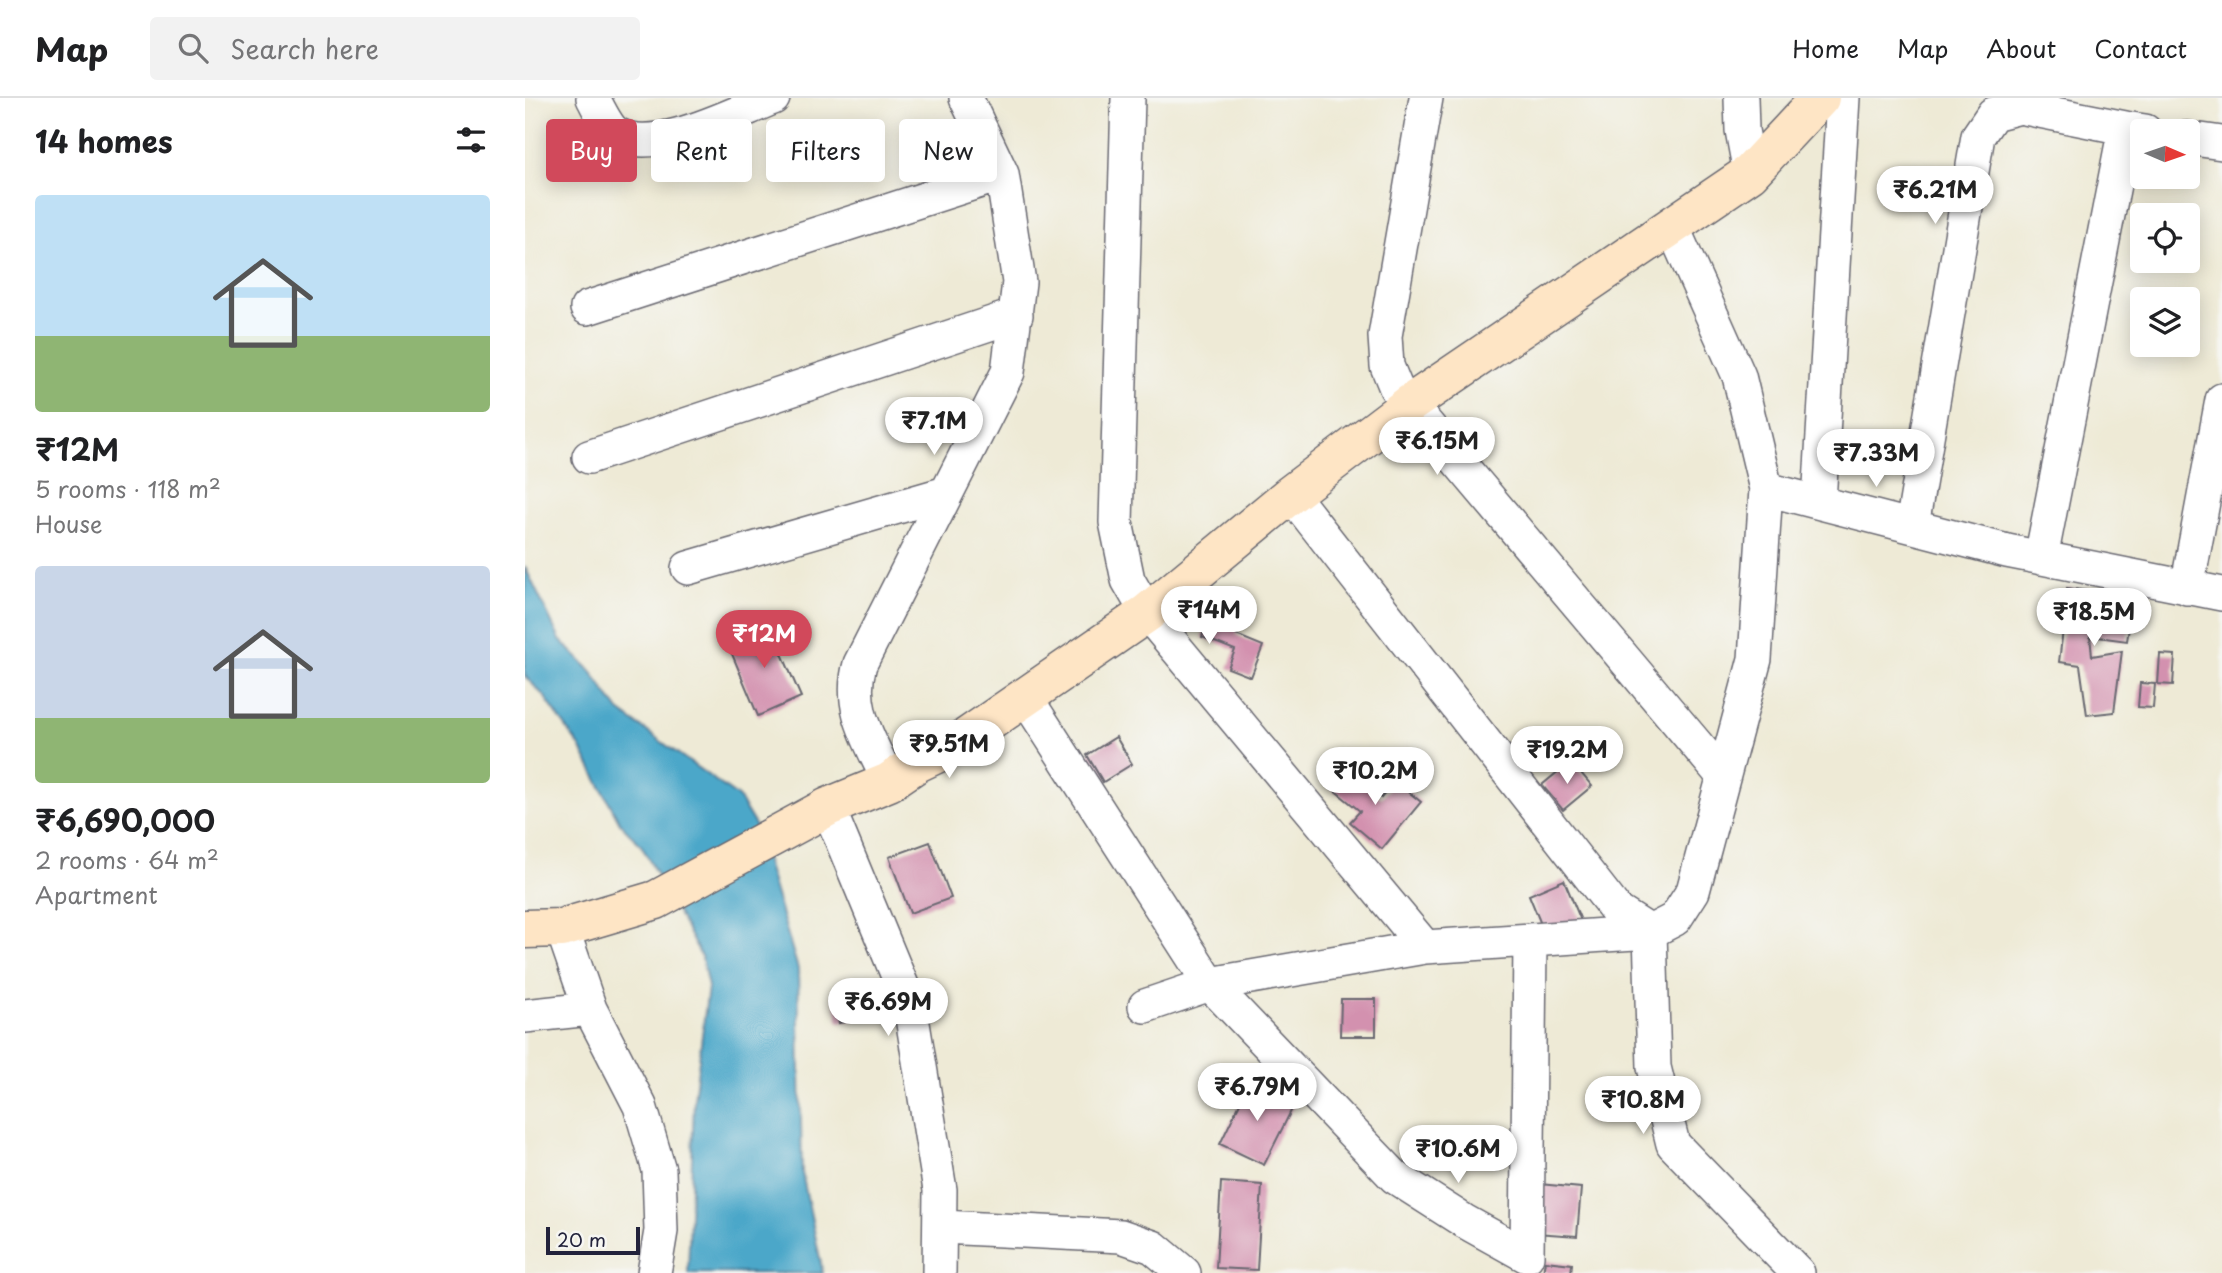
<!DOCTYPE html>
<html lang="en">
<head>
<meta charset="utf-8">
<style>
  body { margin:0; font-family:"Playpen Sans",sans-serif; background:#f2f2f2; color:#202124; height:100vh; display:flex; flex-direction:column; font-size:26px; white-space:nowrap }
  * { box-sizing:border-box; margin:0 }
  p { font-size:23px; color:#757577 }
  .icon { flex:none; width:38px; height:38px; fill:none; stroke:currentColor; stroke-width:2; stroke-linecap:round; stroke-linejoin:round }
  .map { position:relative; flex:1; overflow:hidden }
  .panel { display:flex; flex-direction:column; background:#fff; width:525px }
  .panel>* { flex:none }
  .hud { position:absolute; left:21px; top:21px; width:665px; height:63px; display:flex; gap:14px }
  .needle { width:46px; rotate:92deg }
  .controls { position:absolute; left:1605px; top:21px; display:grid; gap:14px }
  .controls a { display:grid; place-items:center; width:70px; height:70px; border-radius:7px; background:#fff; box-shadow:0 4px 18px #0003; font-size:35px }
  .scale { position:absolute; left:21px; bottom:18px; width:94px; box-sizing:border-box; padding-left:7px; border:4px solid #22223b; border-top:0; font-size:19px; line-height:24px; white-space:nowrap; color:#22223b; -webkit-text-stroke:5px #f6f6f2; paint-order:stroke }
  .price { position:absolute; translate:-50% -60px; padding:0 16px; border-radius:24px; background:#fff; color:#222; font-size:23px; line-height:46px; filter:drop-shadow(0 2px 4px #0008) }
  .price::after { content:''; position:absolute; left:50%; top:42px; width:21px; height:16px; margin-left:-10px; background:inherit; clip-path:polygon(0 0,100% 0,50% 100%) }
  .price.active { background:#d1495b; color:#fff }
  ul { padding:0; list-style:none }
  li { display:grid; align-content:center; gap:14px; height:371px; padding:0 35px }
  li span { display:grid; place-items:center; height:217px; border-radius:7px; color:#555 }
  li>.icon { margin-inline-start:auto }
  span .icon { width:126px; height:126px; fill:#fffc; stroke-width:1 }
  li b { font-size:30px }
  h2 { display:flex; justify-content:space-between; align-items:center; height:84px; padding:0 35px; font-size:30px }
  .tag { padding:0 24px; border-radius:7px; background:#fff; box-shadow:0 4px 18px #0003; font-size:24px; line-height:63px }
  .tag.active { background:#d1495b; color:#fff }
  header { display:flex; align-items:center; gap:42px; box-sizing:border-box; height:98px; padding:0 35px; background:#fff; border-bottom:2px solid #e0e0e0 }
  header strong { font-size:33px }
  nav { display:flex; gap:38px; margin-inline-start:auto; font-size:24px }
  .search { width:490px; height:63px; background:#f2f2f2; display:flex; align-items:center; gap:18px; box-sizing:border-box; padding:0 24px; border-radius:7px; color:#757577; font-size:26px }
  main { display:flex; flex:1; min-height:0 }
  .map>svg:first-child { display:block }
  .water { fill:#4ba7c9; stroke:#366482; stroke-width:2 }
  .building { fill:#d391af }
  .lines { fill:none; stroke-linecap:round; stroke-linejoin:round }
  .minor-casing { stroke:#696871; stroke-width:36 }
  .secondary-casing { stroke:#696871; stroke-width:41 }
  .minor { stroke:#fff; stroke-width:33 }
  .secondary { stroke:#fee5c5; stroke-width:38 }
</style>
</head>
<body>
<header>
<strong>Map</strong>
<div class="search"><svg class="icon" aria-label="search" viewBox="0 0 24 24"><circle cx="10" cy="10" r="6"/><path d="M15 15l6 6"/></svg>Search here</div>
<nav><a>Home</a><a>Map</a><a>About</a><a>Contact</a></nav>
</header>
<main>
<section class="panel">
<h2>14 homes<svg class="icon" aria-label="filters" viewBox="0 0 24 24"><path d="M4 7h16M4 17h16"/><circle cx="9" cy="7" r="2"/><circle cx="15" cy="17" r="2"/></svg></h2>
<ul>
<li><span style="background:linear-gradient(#bfe0f5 65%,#8fb573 0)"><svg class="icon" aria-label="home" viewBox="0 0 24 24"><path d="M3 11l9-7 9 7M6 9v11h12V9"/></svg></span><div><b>₹12M</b><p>5 rooms · 118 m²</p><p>House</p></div></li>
<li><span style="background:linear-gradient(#c9d6e8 70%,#8fb573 0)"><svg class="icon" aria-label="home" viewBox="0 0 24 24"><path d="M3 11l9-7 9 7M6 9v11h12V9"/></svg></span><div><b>₹6,690,000</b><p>2 rooms · 64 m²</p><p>Apartment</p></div></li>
</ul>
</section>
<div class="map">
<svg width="1697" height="1175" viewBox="0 0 1697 1175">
  <rect width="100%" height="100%" fill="#f6f6f2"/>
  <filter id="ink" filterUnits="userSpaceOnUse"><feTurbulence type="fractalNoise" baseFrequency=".0143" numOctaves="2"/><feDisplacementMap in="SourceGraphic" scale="14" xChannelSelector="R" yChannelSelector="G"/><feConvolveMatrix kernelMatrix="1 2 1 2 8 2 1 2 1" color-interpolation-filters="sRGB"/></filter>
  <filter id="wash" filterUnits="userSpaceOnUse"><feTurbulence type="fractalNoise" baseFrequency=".00686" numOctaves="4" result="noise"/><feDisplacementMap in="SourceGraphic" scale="28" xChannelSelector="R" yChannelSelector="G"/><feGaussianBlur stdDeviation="1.57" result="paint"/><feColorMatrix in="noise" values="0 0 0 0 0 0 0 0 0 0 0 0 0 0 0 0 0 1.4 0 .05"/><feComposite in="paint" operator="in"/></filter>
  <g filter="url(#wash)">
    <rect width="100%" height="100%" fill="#eeead6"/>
    <path class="water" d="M0,469l35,73 30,30 29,41 119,86 17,28 43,144 4,204 21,100h-135l6,-173 14,-113 -6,-29 -61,-113 -21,-22 -40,-76 -36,-51 -19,-20z"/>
    <g id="blocks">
      <path class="building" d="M1542,490l43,6 -3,23 24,-2 -4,26 -37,-5 2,20 30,-5 -8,61 -27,3 -7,-50 -21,-3 4,-32h8z
        M691,502l29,12 -9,23 27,11 -12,31 -23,-9 7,-18 -33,-13z
        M244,526l32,73 -43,19 -31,-74z
        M1635,556l15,1 -2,30 -15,-1z
        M1615,585l15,1 -2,24 -15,-1z
        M591,639l16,27 -29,18 -16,-27z
        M1046,663l21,25 -29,24 -21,-25z
        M818,668l38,32 14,-17 26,21 -39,47 -32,-27 10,-11 -32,-26z
        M405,744l21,56 -41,15 -21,-56z
        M1039,782l18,43 -35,16 -18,-44z
        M366,885l6,28 -58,12 -6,-28z
        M816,901h35v37h-36z
        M726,982l44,23 -31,62 -44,-21z
        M696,1084l41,3 -5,85 -41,-2z
        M1014,1086l42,4 -4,48 -41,-3z
        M1020,1163l27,3 -1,9h-28z"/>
    </g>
  </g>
  <g filter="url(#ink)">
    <use href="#blocks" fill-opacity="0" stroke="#696871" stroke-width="2"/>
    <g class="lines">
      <defs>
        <path id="minor" d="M68,0c6,11 14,30 24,36 37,22 117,-21 156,-36
          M603,0l-12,424 12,58 19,33 278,334 225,-15 4,135 19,77 125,129
          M901,0l-41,238 2,30 9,22 327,388
          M1216,0l1,32 8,43
          M1662,40l35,5
          M1147,128l67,150 27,113 241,62 215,43
          M62,210l415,-134
          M64,359l427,-142
          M766,396l326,417 33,21 25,-13 18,-28 62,-232 11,-170
          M1294,404l24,-404
          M1387,428l66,-390 15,-22 27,-7 105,21
          M1516,460l84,-430 20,3
          M163,470l258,-75
          M1662,490l35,-188
          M501,600l184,286 215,-37
          M364,684c-18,-41 -42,-73 -29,-118l148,-292 11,-90 -17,-108 -36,-76
          M303,709l82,198 30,185 -1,83
          M37,830l28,81 50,97 19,64 2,61 -7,42
          M620,908l65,-22 185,193 69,44 63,35 3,-316
          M0,918l65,-7
          M417,1129l179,9 32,11 31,26"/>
        <path id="secondary" d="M0,831l37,-1 94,-28 172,-93 61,-25 28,-19 40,-19 190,-131 144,-119 120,-91 339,-230 70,-75"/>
      </defs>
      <use href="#minor" class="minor-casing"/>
      <use href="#secondary" class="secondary-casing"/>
      <use href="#minor" class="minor"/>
      <use href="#secondary" class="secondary"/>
    </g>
  </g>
</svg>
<div class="controls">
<a><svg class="needle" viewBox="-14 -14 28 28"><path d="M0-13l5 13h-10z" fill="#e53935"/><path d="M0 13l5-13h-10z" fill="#757577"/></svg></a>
<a><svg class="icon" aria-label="locate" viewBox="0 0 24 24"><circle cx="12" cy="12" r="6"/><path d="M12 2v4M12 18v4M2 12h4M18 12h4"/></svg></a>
<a><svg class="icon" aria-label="layers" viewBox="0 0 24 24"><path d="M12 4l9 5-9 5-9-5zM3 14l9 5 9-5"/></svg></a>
</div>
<div class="scale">20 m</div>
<b class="price" style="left:1410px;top:128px">₹6.21M</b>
<b class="price" style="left:409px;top:359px">₹7.1M</b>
<b class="price" style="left:912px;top:379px">₹6.15M</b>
<b class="price" style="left:1351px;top:391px">₹7.33M</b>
<b class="price" style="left:684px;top:548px">₹14M</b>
<b class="price" style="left:1569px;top:550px">₹18.5M</b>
<b class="price active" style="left:239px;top:572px">₹12M</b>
<b class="price" style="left:424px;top:682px">₹9.51M</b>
<b class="price" style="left:1042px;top:688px">₹19.2M</b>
<b class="price" style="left:850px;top:709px">₹10.2M</b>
<b class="price" style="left:363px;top:940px">₹6.69M</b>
<b class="price" style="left:732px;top:1025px">₹6.79M</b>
<b class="price" style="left:1118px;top:1038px">₹10.8M</b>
<b class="price" style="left:933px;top:1087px">₹10.6M</b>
<div class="hud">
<a class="tag active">Buy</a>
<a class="tag">Rent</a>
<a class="tag">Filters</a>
<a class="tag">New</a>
</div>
</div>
</main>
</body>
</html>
